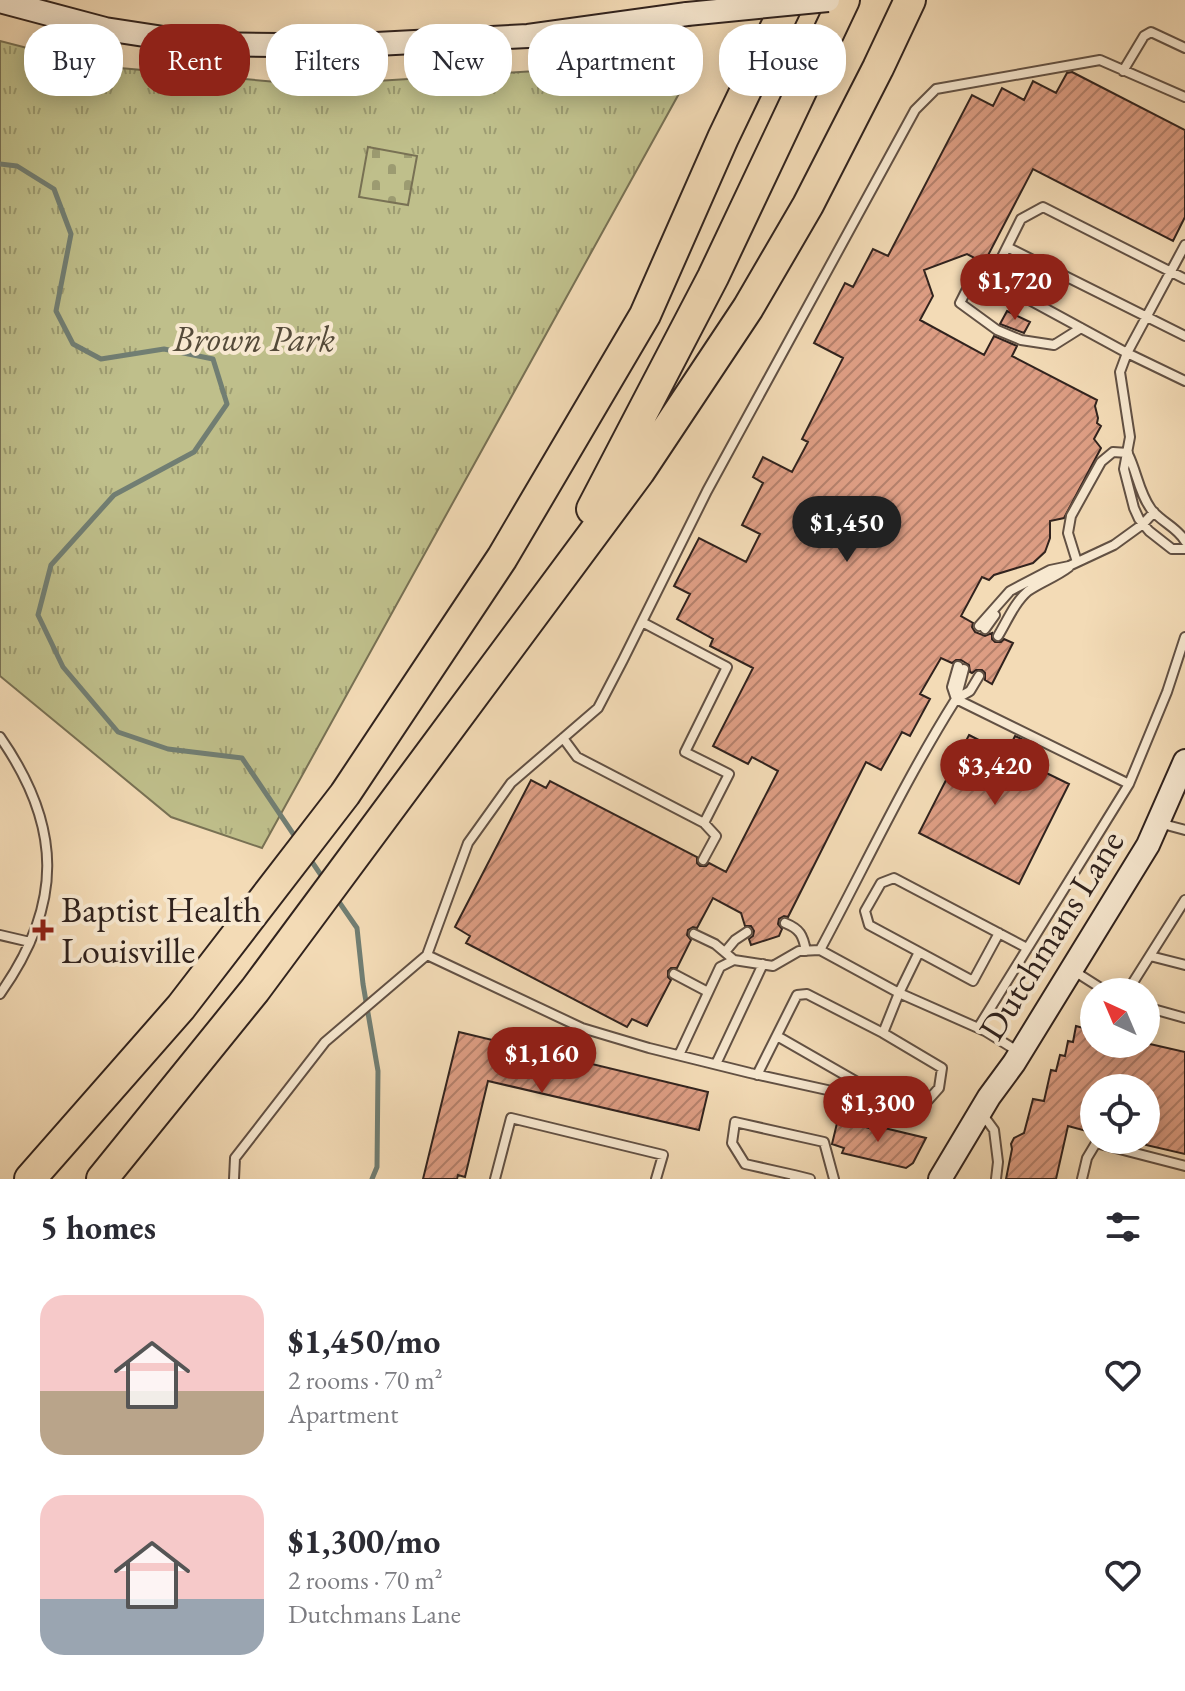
<!DOCTYPE html>
<html lang="en">
<head>
<meta charset="utf-8">
<style>
  body { margin:0; font-family:"EB Garamond",serif; background:#f7f7f7; color:#2b2b33; height:100vh; display:flex; flex-direction:column; font-size:30px; white-space:nowrap }
  * { box-sizing:border-box; margin:0 }
  p { font-size:26px; color:#7c7c81 }
  .icon { flex:none; width:44px; height:44px; fill:none; stroke:currentColor; stroke-width:2; stroke-linecap:round; stroke-linejoin:round }
  .map { position:relative; height:1179px; overflow:hidden }
  .sheet { display:flex; flex-direction:column; background:#fff; flex:1 }
  .sheet>* { flex:none }
  .guide { position:absolute; left:24px; top:24px; width:1138px; height:72px; display:flex; gap:16px }
  .needle { width:52px; rotate:316deg }
  .controls { position:absolute; left:1080px; top:978px; display:grid; gap:16px }
  .controls a { display:grid; place-items:center; width:80px; height:80px; border-radius:50%; background:#fff; box-shadow:0 4px 20px #0003; font-size:40px }
  .price { position:absolute; translate:-50% -68px; padding:0 18px; border-radius:28px; background:#8f2418; color:#fff; font-size:26px; line-height:52px; filter:drop-shadow(0 2px 4px #0008) }
  .price::after { content:''; position:absolute; left:50%; top:48px; width:24px; height:18px; margin-left:-12px; background:inherit; clip-path:polygon(0 0,100% 0,50% 100%) }
  .price.active { background:#222; color:#fff }
  ul { padding:0; list-style:none }
  li { display:flex; align-items:center; gap:24px; height:200px; padding:0 40px }
  li span { display:grid; place-items:center; flex:none; width:224px; height:160px; border-radius:24px; color:#555 }
  li>.icon { margin-inline-start:auto }
  span .icon { width:96px; height:96px; fill:#fffc; stroke-width:1 }
  li b { font-size:34px }
  h2 { display:flex; justify-content:space-between; align-items:center; height:96px; padding:0 40px; font-size:34px }
  .tag { padding:0 28px; border-radius:32px; background:#fff; box-shadow:0 4px 20px #0003; font-size:28px; line-height:72px }
  .tag.active { background:#8f2418; color:#fff }
  .map>svg:first-child { display:block }
  .grass { fill:url(#grass-tufts); stroke:#787154; stroke-width:2 }
  .cemetery { fill:url(#cemetery-stones); stroke:#787154; stroke-width:2 }
  .lines { fill:none; stroke-linecap:round; stroke-linejoin:round }
  .stream { stroke:#717e73; stroke-width:5 }
  .building { fill:url(#building-hatch); stroke:#31231e; stroke-width:2 }
  .lane-casing { stroke:#625144; stroke-width:12 }
  .secondary-casing { stroke:#31231e; stroke-width:26 }
  .highway-casing { stroke:#31231e; stroke-width:34 }
  .lane { stroke:#f7e8d0; stroke-width:8 }
  .secondary { stroke:#f7e8d0; stroke-width:22 }
  .highway { stroke:#f3dbb6; stroke-width:30 }
  .secondary-bridge-casing { stroke:#31231e; stroke-width:26; stroke-linecap:butt }
  .secondary-bridge { stroke:#f7e8d0; stroke-width:22 }
  .poi-dot { fill:#8f2418; stroke:#f7e8d0; stroke-width:3 }
  .labels { text-anchor:middle; dominant-baseline:central; stroke-width:8; stroke-linejoin:round; paint-order:stroke }
  .park-label { font-size:36px; font-style:italic; fill:#544a39; stroke:#f7e8d0 }
  .poi-label { font-size:36px; fill:#31231e; stroke:#f7e8d0; text-anchor:start }
  .street-label { font-size:36px; fill:#31231e; stroke:#f7e8d0 }
</style>
</head>
<body>
<div class="map">
<svg width="1185" height="1179" viewBox="0 0 1185 1179">
  <defs>
    <pattern id="grass-tufts" width="24" height="20" patternUnits="userSpaceOnUse" patternTransform="scale(2)"><rect width="24" height="20" fill="#bfbf8b"/><path d="M3 7l-1-3M5 7V3M7 7l1-3M15 17l-1-3M17 17v-4M19 17l1-3" fill="none" stroke="#9c9b71"/></pattern>
    <pattern id="cemetery-stones" width="16" height="16" patternUnits="userSpaceOnUse" patternTransform="scale(2)"><rect width="16" height="16" fill="#bfbf8b"/><path d="M2 7V4a2 2 0 0 1 4 0v3zM10 15v-3a2 2 0 0 1 4 0v3z" fill="#9c9b71"/></pattern>
    <pattern id="building-hatch" width="6" height="6" patternUnits="userSpaceOnUse" patternTransform="scale(2)"><rect width="6" height="6" fill="#dd9d83"/><path d="M-1 1l2-2M0 6l6-6M5 7l2-2" fill="none" stroke="#b4806b"/></pattern>
  </defs>
  <rect width="100%" height="100%" fill="#f3dbb6"/>
  <filter id="stains"><feTurbulence type="fractalNoise" baseFrequency=".0025" numOctaves="4"/><feColorMatrix values="0 0 0 0 .2 0 0 0 0 .09 0 0 0 0 .02 0 0 0 .5 -.17"/></filter>
  <radialGradient id="worn" r=".72"><stop offset=".6" stop-color="#630" stop-opacity="0"/><stop offset="1" stop-color="#630" stop-opacity=".3"/></radialGradient>
  <path class="grass" d="M0,41l97,25 214,19 386,-24 -435,787 -91,-31 -171,-141z"/>
  <path class="cemetery" d="M368,147l49,9 -9,49 -49,-8z"/>
  <g class="lines">
    <path class="stream" d="M0,164l17,2 37,23 17,45 -15,77 17,33 28,15 63,-10 49,10 14,45 -33,48 -80,43 -63,70 -13,50 25,52 55,65 50,17 74,9 56,83
      M308,856l17,25
      M337,899l20,29 6,56 15,87 -1,96 -5,12"/>
  </g>
  <path class="building" d="M1072,72l113,58v87l-12,24 -140,-72 -49,94 -17,-9 -43,16 9,26 -13,24 64,35 10,-19 23,10 -5,10 85,44 -2,6 3,12 -1,5 4,3 -7,13 7,9 -37,70 -14,3v17l-5,14 -12,11 -39,12 -5,5 -7,-3 -21,39 12,7 -1,4 3,5 10,4 7,-3v6l3,3h6l3,-3 9,4 -21,41 -7,-4v-7l-3,-3h-6l-4,3 -2,-1 -1,-7 -8,-5h-5l-4,3 -11,-5 -21,36 10,5 -20,37 -8,-4 -21,38 -15,-8 -78,155 -4,-1 -5,3 -1,5 4,5 -3,7 -28,9 -2,-6 4,-3 1,-5 -3,-5h-6l-4,-13 -28,-15 -16,30 -4,-1 -5,3 -1,5 4,5 -14,28h-6l-3,3v6l3,3 -24,46 -15,-7 -5,8 -161,-84 4,-7 -15,-9 76,-147 15,8 4,-7 147,76v6l3,3h6l3,-3 17,9 52,-101 -26,-14 -4,7 -35,-18 40,-78 -43,-22 3,-7 -36,-20 13,-25 -16,-8 25,-48 47,24 14,-28 -18,-9 21,-42 -10,-6 10,-20 29,15 16,-30 -6,-3 41,-81 -29,-15 31,-60 8,4 20,-38 15,7 84,-161 21,11 9,-18 22,12 9,-19 23,12 11,-20z
    M1007,311l23,11 -6,11 -24,-9z
    M969,735l37,19 9,-18 25,12 -8,18 37,18 -50,100 -100,-51z
    M1076,1026l18,5v13h56l35,8v102l-39,-9v-57h-52v45l-26,-7 -12,53h-50l6,-30 -1,-5 3,-6 10,-5 9,-34 11,2 7,-31 5,1 4,-16 5,1 3,-15 5,1z
    M459,1032l249,60 -9,38 -211,-49 -23,96 -7,-2 -1,4h-34z
    M838,1119l41,12 1,-4 46,11 -13,25 -7,5 -64,-15 2,-5 -12,-4z"/>
  <g class="lines">
    <defs>
      <path id="lane" d="M1123,71l21,-35 7,-4 34,16
        M1185,245l-58,108 58,28
        M1007,247l178,89
        M991,279l-17,-4 -14,28 37,27 24,10 33,5 27,-17
        M1185,279l-142,-72 -22,12 -30,60 136,74 -7,19 10,65 -6,32 10,39 5,11 10,12 23,18h13
        M1128,454c9,18 11,39 23,55 10,13 26,18 34,32
        M1077,562l-9,-29 3,-17 30,-54 12,-10 15,1
        M642,622l85,45 -42,85 44,22 -25,49
        M979,626l31,-35 40,-21 19,-4 45,-21 29,-21 11,-12
        M985,629l10,-14
        M998,636c9,-15 17,-34 30,-45 13,-9 28,-14 41,-24
        M956,699l-4,-12 6,-21
        M956,699l14,-8 9,-15
        M956,699l8,-30
        M0,737c62,89 64,167 0,257
        M563,738l14,19 127,66 12,13 -13,24
        M1159,823l26,7
        M785,923c15,6 18,12 21,28
        M999,933l-26,48 -104,-56 -4,-14 16,-28 13,-5 133,70
        M694,934l21,10 19,16
        M0,935l30,7
        M820,950l79,43 20,-41
        M725,952l10,-12 12,-8
        M427,955l155,73 67,20 101,25 150,33 22,1 17,-19 3,-20 -59,-35 16,-40 86,38 34,21
        M1150,956l35,9
        M1074,971l33,21
        M674,974l34,18
        M1127,992l58,-92
        M1146,1007l39,11
        M978,1028l151,-244 38,-92 18,-55
        M777,1036l115,66
        M679,1055l41,-88 14,-7 39,6 26,-15 21,-1c45,-84 85,-170 136,-251l173,85
        M716,1064l47,-100
        M757,1075l40,-80 10,-1 76,39
        M983,1115l11,15 4,32 -2,17
        M794,1175l-49,-11 -13,-21 3,-21 89,20 10,37
        M794,1178v-3l16,4
        M234,1179l1,-21 90,-116 102,-87 41,-112 43,-60 87,-75 25,-48 84,-169 208,-381 21,-21 164,-29 85,37
        M495,1179l16,-61 152,37 -7,24
        M1082,1179l5,-21 9,-15 89,23"/>
      <path id="secondary" d="M0,1l105,28 98,15 75,1h79l171,-9 159,-22
        M940,1179l49,-82 25,-34 134,-218 37,-84"/>
      <path id="highway" d="M592,509l121,-232 131,-277
        M30,1179l151,-172 164,-213 157,-236 143,-243 78,-177 66,-138
        M102,1179l153,-189 384,-518 109,-164 60,-103 70,-137 32,-68"/>
    </defs>
    <use href="#lane" class="lane-casing"/>
    <use href="#secondary" class="secondary-casing"/>
    <use href="#highway" class="highway-casing"/>
    <use href="#lane" class="lane"/>
    <use href="#secondary" class="secondary"/>
    <use href="#highway" class="highway"/>
    <defs>
      <path id="secondary-bridge" d="M687,14l141,-14"/>
    </defs>
    <use href="#secondary-bridge" class="secondary-bridge-casing"/>
    <use href="#secondary-bridge" class="secondary-bridge"/>
  </g>
  <path class="poi-dot" d="M39 918h8v8h8v8h-8v8h-8v-8h-8v-8h8z"/>
  <g class="labels">
    <g class="park-label">
      <text x="254" y="338">Brown Park</text>
    </g>
    <g class="poi-label">
      <text x="61" y="909">Baptist Health<tspan x="61" dy="41">Louisville</tspan></text>
    </g>
    <g class="street-label">
      <text transform="translate(1051 935) rotate(-58)">Dutchmans Lane</text>
    </g>
  </g>
  <rect width="100%" height="100%" filter="url(#stains)"/>
  <rect width="100%" height="100%" fill="url(#worn)"/>
</svg>
<div class="controls">
<a><svg class="needle" viewBox="-14 -14 28 28"><path d="M0-13l5 13h-10z" fill="#e53935"/><path d="M0 13l5-13h-10z" fill="#7c7c81"/></svg></a>
<a><svg class="icon" aria-label="locate" viewBox="0 0 24 24"><circle cx="12" cy="12" r="6"/><path d="M12 2v4M12 18v4M2 12h4M18 12h4"/></svg></a>
</div>
<b class="price" style="left:1015px;top:322px">$1,720</b>
<b class="price active" style="left:847px;top:564px">$1,450</b>
<b class="price" style="left:995px;top:807px">$3,420</b>
<b class="price" style="left:542px;top:1095px">$1,160</b>
<b class="price" style="left:878px;top:1144px">$1,300</b>
<div class="guide">
<a class="tag">Buy</a>
<a class="tag active">Rent</a>
<a class="tag">Filters</a>
<a class="tag">New</a>
<a class="tag">Apartment</a>
<a class="tag">House</a>
</div>
</div>
<section class="sheet">
<h2>5 homes<svg class="icon" aria-label="filters" viewBox="0 0 24 24"><path d="M4 7h16M4 17h16"/><circle cx="9" cy="7" r="2"/><circle cx="15" cy="17" r="2"/></svg></h2>
<ul>
<li><span style="background:linear-gradient(#f6c9c9 60%,#b9a48a 0)"><svg class="icon" aria-label="home" viewBox="0 0 24 24"><path d="M3 11l9-7 9 7M6 9v11h12V9"/></svg></span><div><b>$1,450/mo</b><p>2 rooms · 70 m²</p><p>Apartment</p></div><svg class="icon" aria-label="heart" viewBox="0 0 24 24"><path d="M12 20l-8-8c-3-5 5-10 8-4 3-6 11-1 8 4z"/></svg></li>
<li><span style="background:linear-gradient(#f6c9c9 65%,#9aa5b1 0)"><svg class="icon" aria-label="home" viewBox="0 0 24 24"><path d="M3 11l9-7 9 7M6 9v11h12V9"/></svg></span><div><b>$1,300/mo</b><p>2 rooms · 70 m²</p><p>Dutchmans Lane</p></div><svg class="icon" aria-label="heart" viewBox="0 0 24 24"><path d="M12 20l-8-8c-3-5 5-10 8-4 3-6 11-1 8 4z"/></svg></li>
</ul>
</section>
</body>
</html>
